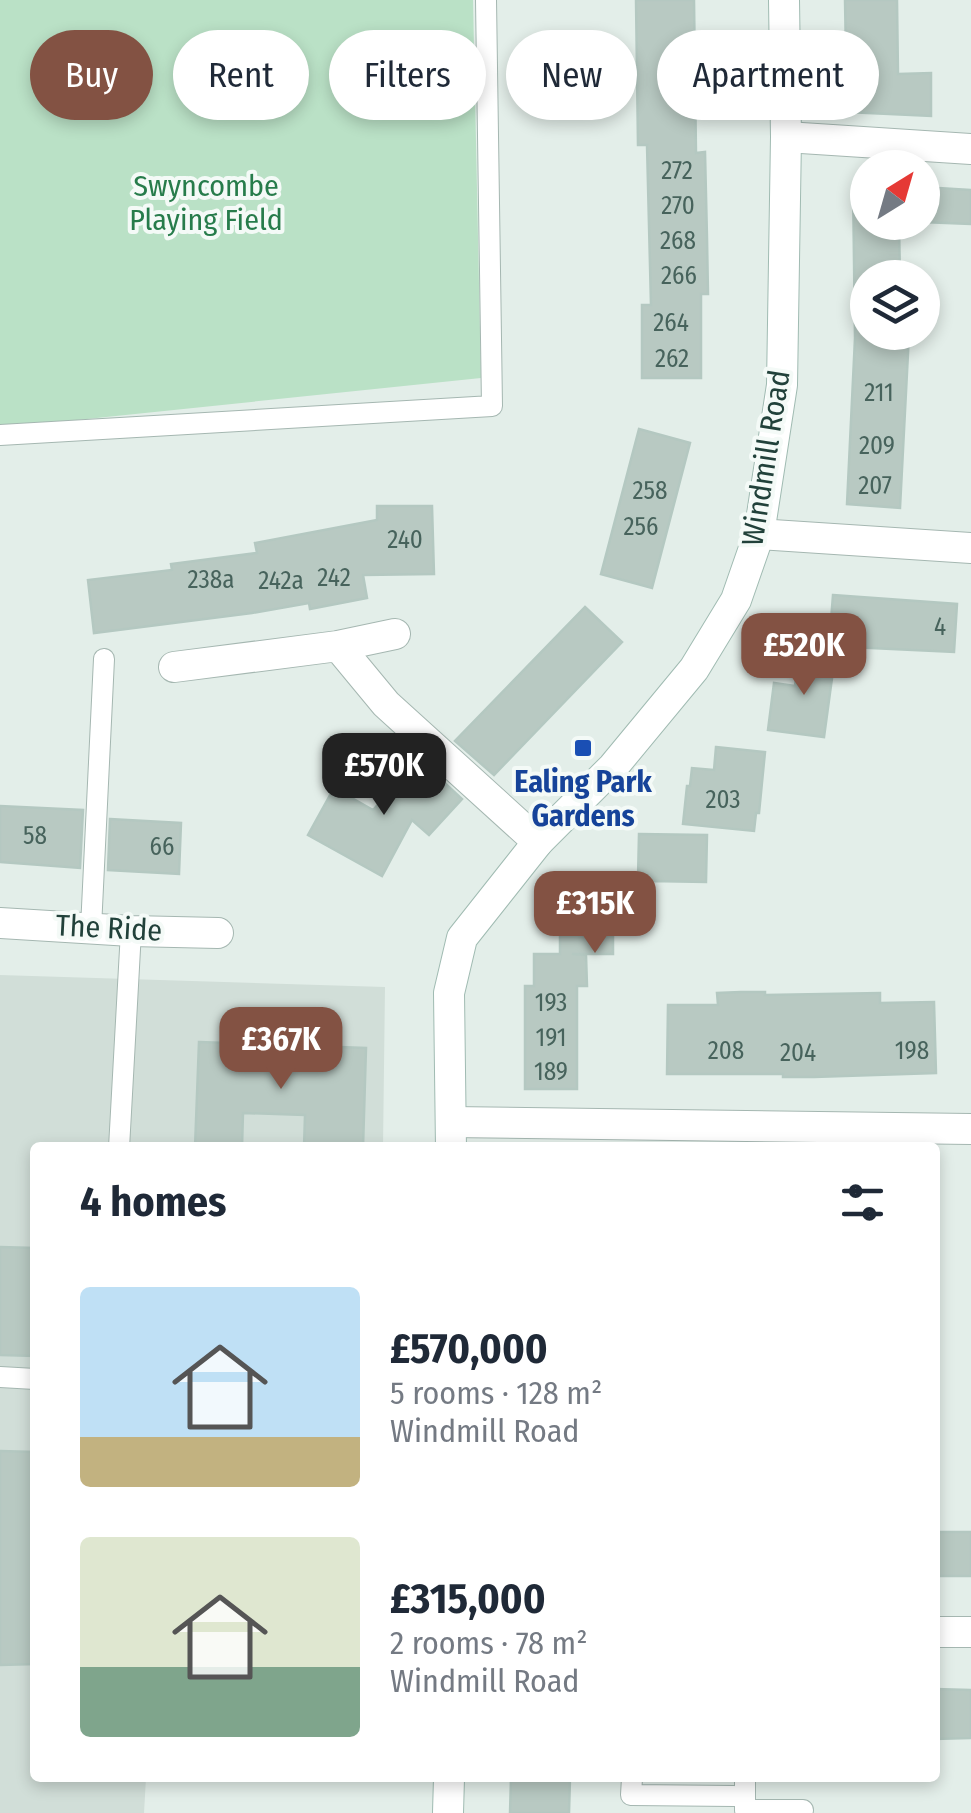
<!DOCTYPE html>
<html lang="en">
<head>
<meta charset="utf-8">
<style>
  body { margin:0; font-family:"Fira Sans Condensed",sans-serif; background:#f6f6f7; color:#1f2937; height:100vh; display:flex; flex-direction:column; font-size:38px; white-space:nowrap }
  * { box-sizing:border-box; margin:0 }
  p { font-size:32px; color:#747a83 }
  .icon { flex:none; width:55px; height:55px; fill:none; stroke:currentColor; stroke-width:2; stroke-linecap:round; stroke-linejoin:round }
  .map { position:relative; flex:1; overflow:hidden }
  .sheet { position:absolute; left:30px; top:1142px; width:910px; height:640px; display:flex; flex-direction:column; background:#fff; border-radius:10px; box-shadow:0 5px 15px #0003 }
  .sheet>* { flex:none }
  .banner { position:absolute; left:30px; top:30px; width:912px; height:90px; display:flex; gap:20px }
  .needle { width:65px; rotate:37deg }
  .tools { position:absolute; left:850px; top:150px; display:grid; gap:20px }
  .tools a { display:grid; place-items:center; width:90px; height:90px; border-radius:50%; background:#fff; box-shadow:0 5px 15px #0003; font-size:50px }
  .price { position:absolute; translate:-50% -85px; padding:0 22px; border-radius:20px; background:#835243; color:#fff; font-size:32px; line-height:65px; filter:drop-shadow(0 2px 5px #0008) }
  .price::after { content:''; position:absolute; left:50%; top:60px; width:30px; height:22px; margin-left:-15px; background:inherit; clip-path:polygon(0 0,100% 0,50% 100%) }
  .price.active { background:#222; color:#fff }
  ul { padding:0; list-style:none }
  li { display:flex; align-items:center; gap:30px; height:250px; padding:0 50px }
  li span { display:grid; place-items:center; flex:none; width:280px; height:200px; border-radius:10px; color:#555 }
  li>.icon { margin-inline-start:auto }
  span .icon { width:120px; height:120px; fill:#fffc; stroke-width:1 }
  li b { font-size:42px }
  h2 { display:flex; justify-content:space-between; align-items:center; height:120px; padding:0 50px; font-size:42px }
  .pill { padding:0 35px; border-radius:45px; background:#fff; box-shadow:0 5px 15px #0003; font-size:35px; line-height:90px }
  .pill.active { background:#835243; color:#fff }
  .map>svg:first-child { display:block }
  .built { fill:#d1ded8 }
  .green { fill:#bae1c6 }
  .building { fill:#b8c9c2; stroke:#b4c8c1; stroke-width:2.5 }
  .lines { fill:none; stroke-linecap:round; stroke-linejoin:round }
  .service-casing { stroke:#a5b7b1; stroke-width:22 }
  .minor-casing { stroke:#a5b7b1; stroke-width:32 }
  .secondary-casing { stroke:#a0bbb2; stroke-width:32 }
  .service { stroke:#fff; stroke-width:20 }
  .minor { stroke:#fff; stroke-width:30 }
  .secondary { stroke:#fff; stroke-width:30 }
  .transit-dot { fill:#1a4fb4; stroke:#f4faf7; stroke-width:4 }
  .labels { text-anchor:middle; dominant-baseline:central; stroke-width:8; stroke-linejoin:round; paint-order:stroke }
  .number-label { font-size:25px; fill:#47635c }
  .park-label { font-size:30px; fill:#277c4b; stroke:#f4faf7 }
  .street-label { font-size:30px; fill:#21413a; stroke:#f4faf7 }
  .transit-label { font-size:30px; font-weight:bold; fill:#164399; stroke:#f4faf7 }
</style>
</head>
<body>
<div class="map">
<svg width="971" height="1813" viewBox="0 0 971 1813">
  <rect width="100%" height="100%" fill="#e3eee9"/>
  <path class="built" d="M0,975l385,12 -2,160 -348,1v630h111l-2,35h-144z"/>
  <path class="green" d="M0,0h473l8,378 -481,50z"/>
  <path class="building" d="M636,0h58l2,153 9,-1 2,86 1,56h-7v84h-59v-73h9l-4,-160h-9z
    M845,0h52l1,74 33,-1v43l-84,-4z
    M853,184l15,1v37h36l-5,1 1,55h-32v54l41,2 -9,174 -53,-4 8,-166z
    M922,187l49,3v34l-49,-2z
    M639,429l51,14 -38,145 -51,-14z
    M377,506h55l2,68 -71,1 4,23 -57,11 -1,-6 -57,10 -158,20 -6,-53 84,-10 -1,-6 86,-11 -2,-10 122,-23z
    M833,595l124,9 -3,48 -125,-6z
    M585,607l37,35 -128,133 -39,-34z
    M799,652l36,4 -11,81 -56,-7 6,-47 21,3z
    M716,747l49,5 -6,61h-3l-2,18 -71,-7 4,-38h3l2,-18 22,2z
    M419,759l43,40 -33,36 -17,-15 -30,56 -74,-41 26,-47 39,22z
    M0,806l83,4 -3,58 -80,-6z
    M110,819l71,4 -2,51 -71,-4z
    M639,834l68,1 -1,47 -56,-1v40h-37v33h-41l14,1 1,31h-10v103h-52v-103h9v-32h26v-33h42h-3l1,-43h38z
    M741,992h24v3l115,-2v10l54,-1 2,71 -122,4h-31v-3h-116l1,-69h50l-1,-12z
    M199,1042l167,6 -3,100h-59l1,-33 -62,-2 -1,35h-47z
    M0,1247l35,1v108l-35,-1z
    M0,1451l35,1v212l-35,1z
    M935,1532h36v44h-36z
    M935,1689l36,1v48l-36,1z
    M511,1778h59l-1,35h-59z"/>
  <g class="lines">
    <defs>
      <path id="service" d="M0,435l492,-29 -6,-406
        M91,928l13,-269
        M119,1148l12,-217
        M0,1377l35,2
        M632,1778l-1,17 103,1
        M745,1778v32h58"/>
      <path id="minor" d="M786,137l185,12
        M759,534l212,14
        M395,634l-57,12 48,58 152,138
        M174,667l164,-21
        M0,923l131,8 87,2
        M451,1122l520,7
        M935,1632h36"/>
      <path id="secondary" d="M451,1148l-2,-155 13,-55 76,-96 75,-75 81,-98 42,-69 23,-66 23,-149 4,-248 -2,-137
        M448,1813l1,-35"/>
    </defs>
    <use href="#service" class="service-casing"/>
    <use href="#minor" class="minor-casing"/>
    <use href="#secondary" class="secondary-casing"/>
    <use href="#service" class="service"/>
    <use href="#minor" class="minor"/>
    <use href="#secondary" class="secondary"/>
  </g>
  <rect class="transit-dot" x="573" y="738" width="20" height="20" rx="5"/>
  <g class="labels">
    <g class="number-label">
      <text x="677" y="171">272</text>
      <text x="678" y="206">270</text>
      <text x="678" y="241">268</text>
      <text x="679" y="276">266</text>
      <text x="671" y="323">264</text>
      <text x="672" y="359">262</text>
      <text x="879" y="393">211</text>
      <text x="877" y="446">209</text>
      <text x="875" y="486">207</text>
      <text x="650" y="491">258</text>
      <text x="641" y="527">256</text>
      <text x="405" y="540">240</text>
      <text x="334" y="578">242</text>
      <text x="211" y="580">238a</text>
      <text x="281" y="581">242a</text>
      <text x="940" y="627">4</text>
      <text x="723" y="800">203</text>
      <text x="35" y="836">58</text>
      <text x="162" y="847">66</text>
      <text x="551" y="1003">193</text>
      <text x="551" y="1038">191</text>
      <text x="726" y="1051">208</text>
      <text x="912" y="1051">198</text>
      <text x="798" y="1053">204</text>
      <text x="551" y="1072">189</text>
    </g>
    <g class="park-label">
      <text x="206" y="186">Swyncombe<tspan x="206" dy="34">Playing Field</tspan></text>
    </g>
    <g class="street-label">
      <text transform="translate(766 458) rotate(-81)">Windmill Road</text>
      <text transform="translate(109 928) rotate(3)">The Ride</text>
    </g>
    <g class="transit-label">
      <text x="583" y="782">Ealing Park<tspan x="583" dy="34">Gardens</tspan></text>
    </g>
  </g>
</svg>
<div class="tools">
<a><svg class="needle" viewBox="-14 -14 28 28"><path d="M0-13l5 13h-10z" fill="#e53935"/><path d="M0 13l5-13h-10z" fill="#747a83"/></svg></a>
<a><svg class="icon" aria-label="layers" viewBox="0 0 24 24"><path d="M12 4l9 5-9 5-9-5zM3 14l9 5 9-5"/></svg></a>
</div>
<b class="price" style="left:804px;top:698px">£520K</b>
<b class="price active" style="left:384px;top:818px">£570K</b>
<b class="price" style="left:595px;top:956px">£315K</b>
<b class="price" style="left:281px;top:1092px">£367K</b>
<div class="banner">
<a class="pill active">Buy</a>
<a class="pill">Rent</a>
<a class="pill">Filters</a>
<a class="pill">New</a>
<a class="pill">Apartment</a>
</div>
<section class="sheet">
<h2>4 homes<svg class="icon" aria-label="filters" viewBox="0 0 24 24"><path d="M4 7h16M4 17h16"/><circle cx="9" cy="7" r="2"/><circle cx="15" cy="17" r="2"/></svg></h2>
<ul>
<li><span style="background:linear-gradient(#bfe0f5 75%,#c2b280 0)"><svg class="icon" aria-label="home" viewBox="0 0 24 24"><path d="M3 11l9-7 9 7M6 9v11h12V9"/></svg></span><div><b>£570,000</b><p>5 rooms · 128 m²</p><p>Windmill Road</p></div></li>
<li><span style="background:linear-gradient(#dfe7d0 65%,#7fa58c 0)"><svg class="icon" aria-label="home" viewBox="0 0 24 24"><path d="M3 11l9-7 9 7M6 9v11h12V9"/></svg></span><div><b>£315,000</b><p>2 rooms · 78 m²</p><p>Windmill Road</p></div></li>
</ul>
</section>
</div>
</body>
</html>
